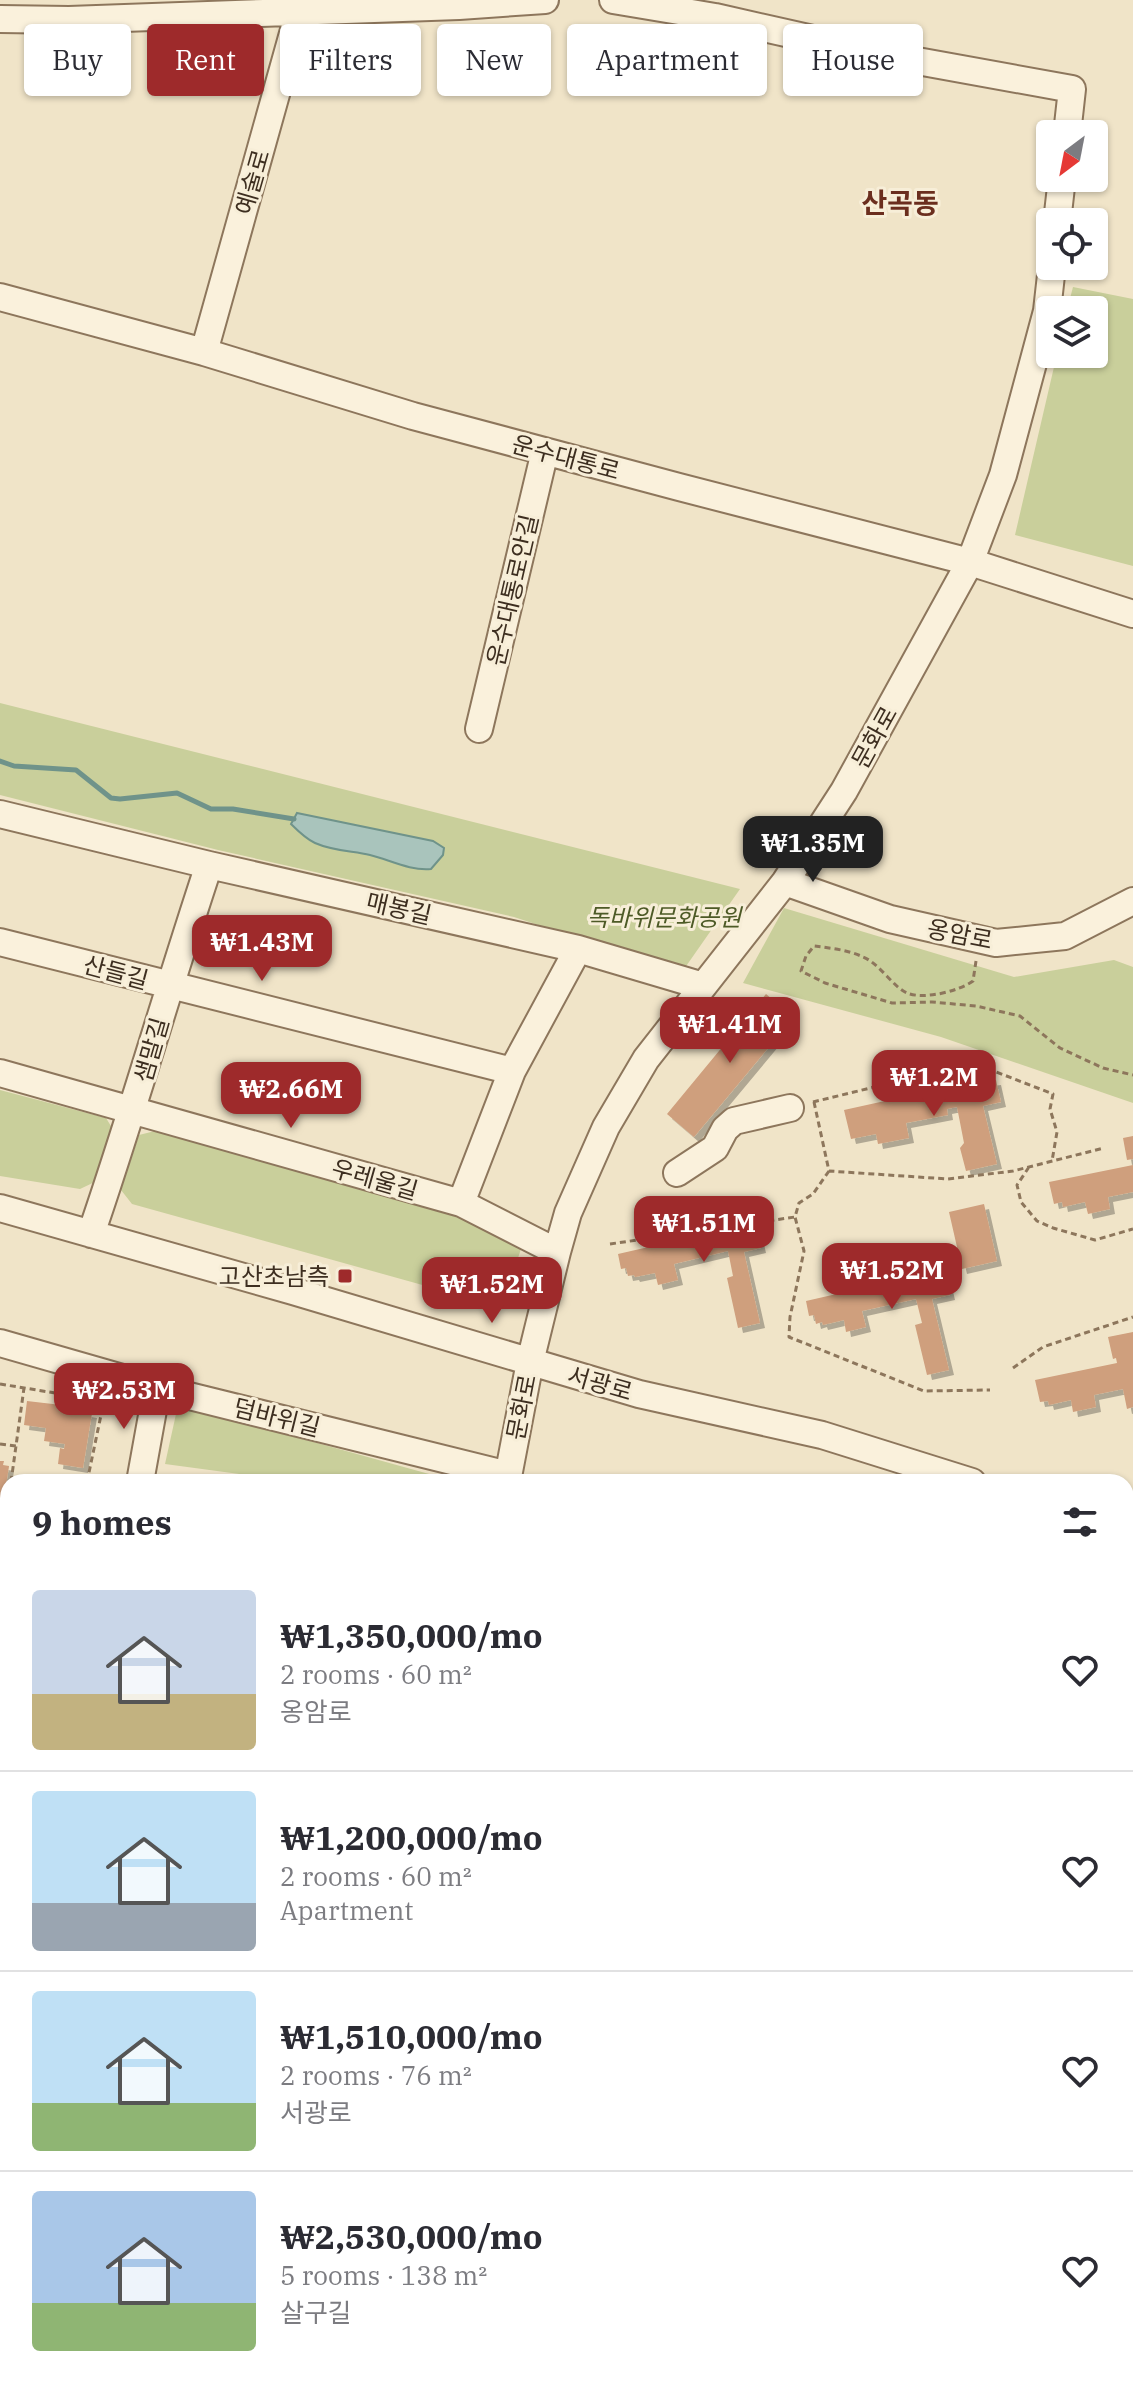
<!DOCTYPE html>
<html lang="en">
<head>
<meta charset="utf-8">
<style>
  body { margin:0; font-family:"IBM Plex Serif","Noto Sans KR",serif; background:#f7f7f7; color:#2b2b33; height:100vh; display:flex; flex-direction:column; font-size:30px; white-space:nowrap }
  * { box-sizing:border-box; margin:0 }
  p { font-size:26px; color:#7c7c81 }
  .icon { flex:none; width:44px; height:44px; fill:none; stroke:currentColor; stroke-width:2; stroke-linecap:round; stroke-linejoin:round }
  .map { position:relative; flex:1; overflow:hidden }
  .side { position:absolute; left:0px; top:1474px; width:1134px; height:912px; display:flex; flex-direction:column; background:#fff; border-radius:24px 24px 0 0; box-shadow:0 2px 6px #0004 }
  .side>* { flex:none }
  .guide { position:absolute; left:24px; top:24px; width:1086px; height:72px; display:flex; gap:16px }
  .needle { width:52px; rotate:212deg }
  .fabs { position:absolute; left:1036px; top:120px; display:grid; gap:16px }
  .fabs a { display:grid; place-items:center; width:72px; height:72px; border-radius:8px; background:#fff; box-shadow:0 2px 6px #0004; font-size:40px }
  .price { position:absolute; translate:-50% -68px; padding:0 18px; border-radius:16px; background:#9e2a2b; color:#fff; font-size:26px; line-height:52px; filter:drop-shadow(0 2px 4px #0008) }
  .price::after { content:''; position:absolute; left:50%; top:48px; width:24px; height:18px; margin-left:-12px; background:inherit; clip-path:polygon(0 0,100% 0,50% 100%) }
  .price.on { background:#222; color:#fff }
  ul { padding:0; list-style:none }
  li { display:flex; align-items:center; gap:24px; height:200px; padding:0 32px }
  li+li { border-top:2px solid #e1e1e2 }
  li span { display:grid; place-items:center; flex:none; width:224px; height:160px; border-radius:8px; color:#555 }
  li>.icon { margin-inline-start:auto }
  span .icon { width:96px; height:96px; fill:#fffc; stroke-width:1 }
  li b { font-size:34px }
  h2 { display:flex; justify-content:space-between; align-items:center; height:96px; padding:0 32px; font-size:34px }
  .pill { padding:0 28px; border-radius:8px; background:#fff; box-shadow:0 2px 6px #0004; font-size:28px; line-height:72px }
  .pill.on { background:#9e2a2b; color:#fff }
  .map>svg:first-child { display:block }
  .green { fill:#c9cf9b }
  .water { fill:#a9c4bc; stroke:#6f938a; stroke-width:2 }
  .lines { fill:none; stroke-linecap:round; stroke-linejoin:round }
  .stream { stroke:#6f938a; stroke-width:5 }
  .building { fill:#cf9f7d; filter:url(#shadow) }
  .minor-casing { stroke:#8d765c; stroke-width:30 }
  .path { stroke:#8d765c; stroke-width:3; stroke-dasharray:6 4; stroke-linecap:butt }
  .minor { stroke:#faf1dc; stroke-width:26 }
  .poi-dot { fill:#9e2a2b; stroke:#f7eed8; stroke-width:3 }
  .labels { text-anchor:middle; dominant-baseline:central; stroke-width:6; stroke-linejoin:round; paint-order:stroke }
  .street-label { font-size:24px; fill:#3d2e20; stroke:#f7eed8 }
  .park-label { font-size:24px; font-style:italic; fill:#4d5a26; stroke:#f7eed8 }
  .poi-label { font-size:24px; fill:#3d2e20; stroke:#f7eed8; text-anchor:end }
  .quarter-label { font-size:28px; font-weight:bold; fill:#6b2e1e; stroke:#f7eed8 }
</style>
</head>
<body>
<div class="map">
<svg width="1133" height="2386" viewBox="0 0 1133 2386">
  <defs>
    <filter id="shadow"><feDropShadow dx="5" dy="5" stdDeviation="0" flood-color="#0004"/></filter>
  </defs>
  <rect width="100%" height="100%" fill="#f0e4c8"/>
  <path class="green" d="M1073,287l60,12v267l-118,-31 42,-181h37v-44h-27z
    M0,703l740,186 -58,83 -168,-55 -296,-67 -218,-55z
    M784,908l230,69 100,-17 19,7v136l-192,-66 -198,-54z
    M0,1090l106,28 8,13 -15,49 -19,9 -80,-13z
    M155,1131l328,93 38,25 -13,39 -21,15 -355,-99 -11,-14 18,-55z
    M194,1409l264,73h-159l-134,-18 11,-50z
    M0,1793h8v70l-8,-11z
    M182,2378h158l-1,8h-170z
    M437,2378h460l11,8h-472z"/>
  <path class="water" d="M297,813l136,28 11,7 -1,7 -12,14c-21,2 -41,-9 -61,-14 -18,-4 -37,-4 -55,-12 -9,-4 -17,-12 -24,-19z"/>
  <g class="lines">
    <path class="stream" d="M0,761l14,5 62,4 35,28 9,1 57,-6 34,16h22l61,10
      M656,2378l10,8
      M240,2386l14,-8"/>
  </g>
  <path class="building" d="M766,994l28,23 -100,120 -27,-23z
    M989,1078l-1,3 8,-1 5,22 -18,4 14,58 -31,7 -6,-23 4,-5 -7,-36 -10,2 1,6 -42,8 3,15 -31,6 -2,-10 -25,5 -7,-29z
    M1133,1136v23l-6,1 -4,-22z
    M1133,1165v27l-25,5 2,12 -22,5 -3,-12 -22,5 -1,-5 -8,2 -5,-22z
    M984,1204l13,57 -35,8 -13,-57z
    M749,1224v3l7,-1 5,22 -17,4 16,71 -22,5 -11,-50 6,-2 -5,-25 -54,13 4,16 -20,5 -3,-12 -20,4 -1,-2 -6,1 -2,-8 -5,1 -3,-15z
    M937,1271v3l8,-1 5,22 -18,4 17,71 -22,5 -12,-50 7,-2 -6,-24 -54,12 4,16 -20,5 -2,-12 -21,5 -1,-3 -6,2 -2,-9 -5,1 -3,-15z
    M1133,1332v75l-6,2 -4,-20 -29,6 2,12 -23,5 -2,-12 -22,5 -1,-4 -8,1 -5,-22 82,-17 -1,-5 -3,1 -5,-22z
    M27,1401l60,7 -1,4 6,1 -9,55 -25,-4 2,-16 4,1 1,-5 -21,-3 2,-13 -22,-3z
    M0,1461h4l-1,4 6,1 -7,45h-2z
    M1133,1883v24l-6,2 -1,-23z
    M8,2054v26l-8,5v-26z
    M1126,2075l7,14v60l-7,-14z
    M1038,2378h30l4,8h-37l6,-3z"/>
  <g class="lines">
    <defs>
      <path id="minor" d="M613,0l102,17 169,38 188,34 -5,45
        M0,19l69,1 390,-14 86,-6
        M1057,222l5,-44
        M0,297l204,55 209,64 266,71 291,75 163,52
        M204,352l95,-340
        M479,729l66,-278
        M0,814l209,51 369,84 125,37
        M785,882l105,37 106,24 69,-7 68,-35
        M0,942l512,129
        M0,1073l461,130 96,49
        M677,1173l38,-25 10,-19 9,-8 56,-13
        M461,1203l51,-132 66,-122
        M0,1208l293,83 346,103 183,41 150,47
        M91,1234c42,-122 77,-246 118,-369
        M0,1343l157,45 351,87
        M140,1482l17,-94
        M507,1482l23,-120 27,-110 11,-39 38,-86 40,-68 139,-177 59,-91 126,-229 33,-87 44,-164 5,-45
        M1126,1524l7,2
        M0,1762h8
        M393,2386l1,-8"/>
    </defs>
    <use href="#minor" class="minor-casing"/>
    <path class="path" d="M976,961l-3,20c-14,10 -49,19 -66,12 -14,-6 -28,-30 -44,-36 -14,-7 -33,-9 -49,-11l-8,10 -5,15 24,12 67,20 40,-1 44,4 44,10 40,32 43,20 30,7
      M813,1102l160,-39 80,31 -3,15 7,23 -5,29
      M814,1102l15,69 119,8 65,-8 91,-23
      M1029,1167l-12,18 4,17 16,19 16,7 42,12 38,-11
      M829,1171l-16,23 -14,9 -4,14 9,34 -14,66 -1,20 135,54 66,-1
      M610,1244l185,-27
      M1013,1368l30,-21 90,-30
      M0,1384l104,17
      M0,1444l16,2
      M11,1482l13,-94
      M87,1482l18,-86
      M0,1562l8,-58
      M0,1711l8,2
      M1126,1814l7,-4
      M1126,1848l7,-3
      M1126,1865l6,14
      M0,1897l8,14
      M1126,1940l7,-4
      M1126,1970h7
      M0,1982l8,-1
      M1133,1997l-4,3 -2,7 6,11
      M1126,2062l7,13
      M0,2251l8,-4
      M1126,2255l7,13
      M0,2284l8,14
      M1126,2339l7,-13
      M468,2378l40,8
      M535,2378l20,8
      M699,2378l11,8
      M922,2378l10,8
      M974,2378l11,8
      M1093,2378l3,8
      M123,2386l14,-8
      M278,2386l19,-8
      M346,2386l19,-3
      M1101,2386l4,-8"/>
    <use href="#minor" class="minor"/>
  </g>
  <rect class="poi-dot" x="337" y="1268" width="16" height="16" rx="4"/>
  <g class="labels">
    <g class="street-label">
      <text transform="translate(252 182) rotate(-74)">예술로</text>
      <text transform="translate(566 457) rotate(15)">운수대통로</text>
      <text transform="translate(512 590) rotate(-77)">운수대통로안길</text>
      <text transform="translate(874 737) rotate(-61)">문화로</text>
      <text transform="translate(399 908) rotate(13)">매봉길</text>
      <text transform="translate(960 934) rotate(11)">옹암로</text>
      <text transform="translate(116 972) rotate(15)">산들길</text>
      <text transform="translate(151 1050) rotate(-74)">샘말길</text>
      <text transform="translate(375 1179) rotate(16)">우레울길</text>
      <text transform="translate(600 1383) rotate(16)">서광로</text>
      <text transform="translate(521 1407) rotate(-79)">문화로</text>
      <text transform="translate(277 1417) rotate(14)">덤바위길</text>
    </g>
    <g class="park-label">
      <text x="664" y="917">독바위문화공원</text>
    </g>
    <g class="poi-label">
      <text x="329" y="1276">고산초남측</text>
    </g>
    <g class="quarter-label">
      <text x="900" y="202">산곡동</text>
    </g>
  </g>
</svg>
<div class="fabs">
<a><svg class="needle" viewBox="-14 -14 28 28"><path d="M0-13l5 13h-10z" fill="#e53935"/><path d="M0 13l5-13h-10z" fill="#7c7c81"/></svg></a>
<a><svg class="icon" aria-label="locate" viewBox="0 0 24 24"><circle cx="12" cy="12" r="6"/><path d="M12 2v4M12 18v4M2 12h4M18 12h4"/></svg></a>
<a><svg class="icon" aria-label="layers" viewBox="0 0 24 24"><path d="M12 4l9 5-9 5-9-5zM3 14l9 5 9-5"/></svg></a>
</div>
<b class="price on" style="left:813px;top:884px">₩1.35M</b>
<b class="price" style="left:262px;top:983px">₩1.43M</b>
<b class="price" style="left:730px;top:1065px">₩1.41M</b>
<b class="price" style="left:934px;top:1118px">₩1.2M</b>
<b class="price" style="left:291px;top:1130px">₩2.66M</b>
<b class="price" style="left:704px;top:1264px">₩1.51M</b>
<b class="price" style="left:892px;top:1311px">₩1.52M</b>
<b class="price" style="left:492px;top:1325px">₩1.52M</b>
<b class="price" style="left:124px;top:1431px">₩2.53M</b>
<div class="guide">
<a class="pill">Buy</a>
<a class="pill on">Rent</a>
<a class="pill">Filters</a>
<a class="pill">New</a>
<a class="pill">Apartment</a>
<a class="pill">House</a>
</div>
<section class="side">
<h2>9 homes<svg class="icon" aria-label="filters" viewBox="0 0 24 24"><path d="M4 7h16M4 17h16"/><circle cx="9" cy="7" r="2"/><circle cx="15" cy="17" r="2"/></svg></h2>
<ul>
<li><span style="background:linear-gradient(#c9d6e8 65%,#c2b280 0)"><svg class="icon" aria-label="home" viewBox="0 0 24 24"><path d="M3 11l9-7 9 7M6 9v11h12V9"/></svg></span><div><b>₩1,350,000/mo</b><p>2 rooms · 60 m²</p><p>옹암로</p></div><svg class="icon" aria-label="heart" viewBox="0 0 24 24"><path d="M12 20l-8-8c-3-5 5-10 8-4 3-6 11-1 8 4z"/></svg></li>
<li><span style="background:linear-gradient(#bfe0f5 70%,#9aa5b1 0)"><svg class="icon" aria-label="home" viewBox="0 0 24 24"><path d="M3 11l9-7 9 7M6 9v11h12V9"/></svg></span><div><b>₩1,200,000/mo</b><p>2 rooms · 60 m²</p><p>Apartment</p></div><svg class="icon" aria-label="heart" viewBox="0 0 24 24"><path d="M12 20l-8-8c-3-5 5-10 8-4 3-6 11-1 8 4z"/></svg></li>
<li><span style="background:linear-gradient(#bfe0f5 70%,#8fb573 0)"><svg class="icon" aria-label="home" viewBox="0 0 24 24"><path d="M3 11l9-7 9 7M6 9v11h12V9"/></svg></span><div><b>₩1,510,000/mo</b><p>2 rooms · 76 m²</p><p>서광로</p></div><svg class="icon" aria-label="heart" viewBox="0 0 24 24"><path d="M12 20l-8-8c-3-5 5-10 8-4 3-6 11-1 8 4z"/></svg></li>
<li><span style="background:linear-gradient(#a9c7e8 70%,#8fb573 0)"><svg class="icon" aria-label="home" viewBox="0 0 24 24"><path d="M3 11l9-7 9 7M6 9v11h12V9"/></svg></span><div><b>₩2,530,000/mo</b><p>5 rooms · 138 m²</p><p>살구길</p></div><svg class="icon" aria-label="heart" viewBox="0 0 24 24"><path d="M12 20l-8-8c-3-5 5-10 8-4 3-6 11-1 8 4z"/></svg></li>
</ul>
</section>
</div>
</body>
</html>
